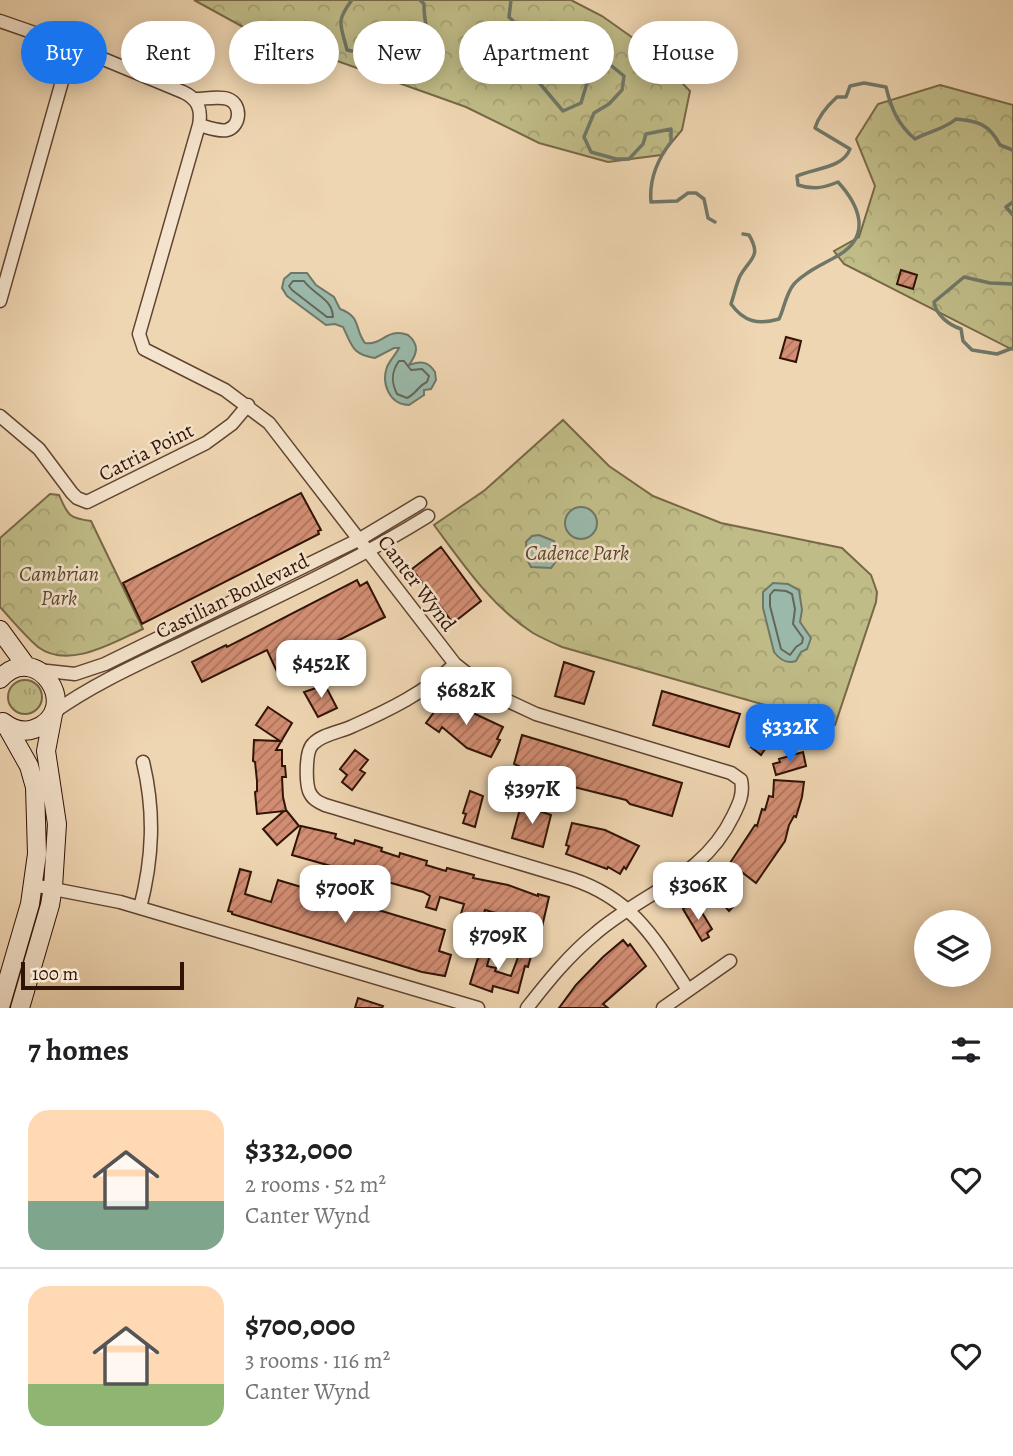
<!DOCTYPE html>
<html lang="en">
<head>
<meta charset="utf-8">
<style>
  body { margin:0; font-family:Alegreya,serif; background:#f6f6f6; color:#202124; height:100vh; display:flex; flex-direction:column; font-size:26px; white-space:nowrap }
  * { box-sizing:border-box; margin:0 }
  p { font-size:23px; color:#757577 }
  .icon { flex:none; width:38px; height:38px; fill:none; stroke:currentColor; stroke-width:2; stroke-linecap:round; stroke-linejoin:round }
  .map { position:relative; height:1008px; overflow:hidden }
  .sheet { display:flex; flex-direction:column; background:#fff; flex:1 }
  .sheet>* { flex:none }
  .top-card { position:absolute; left:21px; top:21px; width:971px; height:63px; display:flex; gap:14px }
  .fabs { position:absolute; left:914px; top:910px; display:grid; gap:14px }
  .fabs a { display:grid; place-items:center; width:77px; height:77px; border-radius:50%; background:#fff; box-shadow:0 4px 18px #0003; font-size:35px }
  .scale { position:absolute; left:21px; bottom:18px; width:163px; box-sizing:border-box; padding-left:7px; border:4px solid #311306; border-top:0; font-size:19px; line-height:24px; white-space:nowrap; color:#311306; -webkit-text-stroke:5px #f5e4cd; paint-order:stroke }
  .price { position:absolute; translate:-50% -60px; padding:0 16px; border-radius:14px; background:#fff; color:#222; font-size:23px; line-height:46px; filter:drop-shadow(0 2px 4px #0008) }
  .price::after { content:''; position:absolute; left:50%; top:42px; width:21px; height:16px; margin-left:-10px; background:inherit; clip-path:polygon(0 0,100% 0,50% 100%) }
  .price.active { background:#1a73e8; color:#fff }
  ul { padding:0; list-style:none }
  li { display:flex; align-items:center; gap:21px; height:175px; padding:0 28px }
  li+li { border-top:2px solid #e0e0e0 }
  li span { display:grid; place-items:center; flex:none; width:196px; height:140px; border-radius:21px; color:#555 }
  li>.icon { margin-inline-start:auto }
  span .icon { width:84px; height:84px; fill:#fffc; stroke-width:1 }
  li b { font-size:30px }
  h2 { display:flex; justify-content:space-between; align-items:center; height:84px; padding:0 28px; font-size:30px }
  .pill { padding:0 24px; border-radius:32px; background:#fff; box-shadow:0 4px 18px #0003; font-size:24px; line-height:63px }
  .pill.active { background:#1a73e8; color:#fff }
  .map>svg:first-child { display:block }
  .grass { fill:url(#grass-tufts); stroke:#786846; stroke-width:2 }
  .forest { fill:url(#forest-crowns); stroke:#786846; stroke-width:2 }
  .water { fill:#9ab9aa; stroke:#707768; stroke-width:2 }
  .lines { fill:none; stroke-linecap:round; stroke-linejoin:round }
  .shore { stroke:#666658; stroke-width:2 }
  .stream { stroke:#707768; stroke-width:3.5 }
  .building { fill:url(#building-hatch); stroke:#311306; stroke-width:2 }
  .street-casing { stroke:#604431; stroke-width:15 }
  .secondary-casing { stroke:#311306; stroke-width:20 }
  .street { stroke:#f5e4cd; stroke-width:12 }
  .secondary { stroke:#f5e4cd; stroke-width:18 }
  .labels { text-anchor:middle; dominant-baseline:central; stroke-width:5; stroke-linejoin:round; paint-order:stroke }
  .street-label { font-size:21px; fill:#311306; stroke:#f5e4cd }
  .park-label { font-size:21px; font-style:italic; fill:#5c462d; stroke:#f5e4cd }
</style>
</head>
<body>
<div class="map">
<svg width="1013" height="1008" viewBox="0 0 1013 1008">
  <defs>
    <pattern id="grass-tufts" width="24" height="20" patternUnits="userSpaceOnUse" patternTransform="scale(1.75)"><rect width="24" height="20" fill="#c0bc87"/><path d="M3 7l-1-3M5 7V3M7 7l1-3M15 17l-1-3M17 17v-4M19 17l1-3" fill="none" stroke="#a5a173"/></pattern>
    <pattern id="forest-crowns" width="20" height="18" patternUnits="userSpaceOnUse" patternTransform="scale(1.75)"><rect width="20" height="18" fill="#c0bc87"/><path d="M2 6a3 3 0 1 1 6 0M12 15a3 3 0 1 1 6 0" fill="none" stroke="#a5a173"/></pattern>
    <pattern id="building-hatch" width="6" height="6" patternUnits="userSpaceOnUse" patternTransform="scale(1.75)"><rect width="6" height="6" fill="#d38e74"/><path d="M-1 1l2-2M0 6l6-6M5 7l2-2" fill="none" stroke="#ac735d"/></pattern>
  </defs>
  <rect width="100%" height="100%" fill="#efd6b2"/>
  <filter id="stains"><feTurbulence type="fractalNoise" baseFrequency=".00286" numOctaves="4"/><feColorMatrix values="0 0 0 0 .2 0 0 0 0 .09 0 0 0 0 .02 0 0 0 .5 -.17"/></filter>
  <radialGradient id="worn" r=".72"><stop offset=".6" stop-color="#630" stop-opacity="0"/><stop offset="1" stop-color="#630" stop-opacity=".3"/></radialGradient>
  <path class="grass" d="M8 697a17 17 0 1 1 34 0a17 17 0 1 1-34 0Z"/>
  <path class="forest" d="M194,0h377l31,16 48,34 40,41 -8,39 -21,25 -53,7 -69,-19 -73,-36 -221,-79z
    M940,85l73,20v245l-169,-86 -10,-13 25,-14 16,-51 -19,-47 22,-35z
    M563,420l46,46 44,30 68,27 121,25 29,27 6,17 -1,10 -41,123 -273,-78c-9,-4 -20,-9 -29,-14 -42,-27 -70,-69 -99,-108l51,-35z
    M50,494l9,1c9,20 9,23 32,26l52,108c-29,13 -74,41 -105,18 -14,-12 -26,-27 -38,-40v-69z"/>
  <path class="water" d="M291,273h16l9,12 18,12 6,12c22,8 14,20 25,34 17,3 22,-16 43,-8 12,10 9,19 1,30 12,-4 19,-4 26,7l1,8 -5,9 -7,1v5l-15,10c-19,0 -28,-21 -22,-38 3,-7 9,-13 12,-19h-5l-19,10c-23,-3 -23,-13 -32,-31l-8,-3 -9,1 -39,-29 -5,-8 2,-9z
    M565 523a16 16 0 1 1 32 0a16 16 0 1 1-32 0Z
    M539,535l15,6c5,11 5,18 -3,27l-20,-1 -4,-7 -1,-18 6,-6z
    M773,583l15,1 11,6 3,20 -2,12 11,16 -4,11 -6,3 -5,9c-9,3 -16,-1 -22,-9l-11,-44v-16z"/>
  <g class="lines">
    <path class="shore" d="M293,281h11c10,14 28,17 29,36h-6l-35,-27 -3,-4z
      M399,361h5l7,9 11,-1 7,7 -2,6c-9,4 -11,12 -20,16l-10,-4c-6,-12 -6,-22 2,-33z
      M774,590l12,1 6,3 3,15 -2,15 10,14 -1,5 -6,4 -6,8 -9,-6 -11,-43v-11z"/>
    <path class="stream" d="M352,0c-17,22 -11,25 -5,50l29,6 3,8 10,11c5,0 13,1 18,0 13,-2 25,-16 29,-28 -9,-15 -12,-25 -12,-43l-4,-4
      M511,0l-2,17 17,17 10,45 27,32 18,-8 9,-30 18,-10 16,13 -2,14 -13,14 -15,9 -10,24 7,15 25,7h13l14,-15 3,-10 25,-5v13c-14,18 -22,37 -20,60l26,-1 11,-8h8l8,6 4,19 7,4
      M1013,202l-7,5 7,8
      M743,234l6,1c13,22 1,23 -9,41 -4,9 -6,19 -9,28 13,18 27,21 48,15 5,-10 7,-26 15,-35 12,-13 30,-20 45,-29 33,-20 20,-50 -1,-73 -15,6 -25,8 -40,3l-1,-9c18,-8 46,-8 53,-27l-35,-21c4,-13 12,-22 22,-31h9l4,-11 14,-3 22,4c5,21 12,38 29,52 14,-8 30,-10 41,-20 22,2 33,5 44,26l13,5
      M1013,284l-23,-1 -26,-6 -30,25c2,13 15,23 27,27l2,12 9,9 25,4 16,-6"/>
  </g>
  <path class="building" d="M901,270l16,5 -4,14 -16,-5z
    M786,337l15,4 -5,21 -16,-4z
    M301,493l20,37 -3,1 1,3 -177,90 -19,-41z
    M441,547l40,54 -28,22 -41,-54z
    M357,580l3,6 7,-4 18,35 -84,42 2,2 -25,13 -11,-24 -65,32 -10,-20 34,-17 1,2z
    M564,662l30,10 -10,32 -29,-8z
    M325,685l12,23 -19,9 -14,-25z
    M662,691l78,23 -11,33 -76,-22z
    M450,696l25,15 -2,2 30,14 -6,12 3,1 -9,17 -24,-9 -25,-21 -3,5 -13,-9 14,-19 2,2z
    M268,707l24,16 -16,27h6v16h3l1,11h-4l1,20 3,13 13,16 -22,19 -14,-16 21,-18 -27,3 -2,-22 2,-1v-10l-2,-19 -2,-1 1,-21 26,1 -24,-16z
    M771,720l12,9 -9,13 -1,-4 -12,17 -10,-8z
    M522,735l160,48 -10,33 -42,-12 -4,-4 -60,-15 -48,-16 1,-3 -5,-2z
    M355,750l13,10 -8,10 5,3 -13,17 -10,-8 5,-7 -7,-6z
    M803,752l3,14 -30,9 -3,-11 7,-2 -1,-3z
    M774,780l30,2 -2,15 -6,20 -2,-1 -5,9 -4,16 -29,42 -26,-20 25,-38 2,1 5,-17 3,1 4,-14 4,1z
    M470,791l13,5 -8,31 -12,-4 3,-9 -3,-1z
    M521,805l30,10 -8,32 -31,-9z
    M572,823l33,7 34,16 -13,23 -2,-2 -4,7 -12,-7 -1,2 -41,-15 3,-8 -3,-1z
    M301,826l35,8 -1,4 19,6 1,-4 27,8 -1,3 18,6 1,-4 27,8 -1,4 20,6 1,-3 27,7 -1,3 35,7 30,11v-2l11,3 -7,30 -11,-3 -4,13 -21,-7 4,-13 -25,-7 -4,13 -21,-6 4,-13 -24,-7 -4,13 -10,-3 4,-11 -7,-4 -131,-37z
    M240,869l11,3 -6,22 26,8 7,-22 167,50 -6,21 12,4 -6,21 -23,-4 -190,-58v-2l-4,-1z
    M716,878l23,23 -10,10 -22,-25z
    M692,903l6,10 3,-2 11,18 -5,4 2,4 -7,4 -19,-32z
    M623,940l5,6 2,-2 16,22 -43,38 5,4h-49l17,-23 27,-28z
    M483,941l10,3 -6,22 9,2 -1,3 16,5 9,-24 11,4 -3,11 -3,-1 -7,27 -25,-7 -1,6 -22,-8z
    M358,998l25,8 -1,2h-27z"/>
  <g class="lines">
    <defs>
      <path id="street" d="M0,21l72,25 111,46c15,7 19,17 16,33l-60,209 5,15 81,41 44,33 186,241 38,30 43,20 195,59 10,7c3,14 -2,24 -8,36 -29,61 -89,76 -137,117 -27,22 -48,48 -69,75
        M195,99c10,0 24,-3 33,0 14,5 13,27 -1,31 -8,2 -20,-3 -28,-5
        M0,301l72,-255
        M0,416l39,33 33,44 5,5 10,4 119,-59 26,-19 16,-19
        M455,664c-29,28 -66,46 -102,62 -12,6 -31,8 -40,18 -8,7 -7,38 -4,47 3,8 9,11 16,14l247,74c61,20 83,60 116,111
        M38,670l37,4 30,-10 255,-125 60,-36
        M54,712c38,-27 80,-46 122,-66 84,-42 172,-80 252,-130
        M33,885l87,17 358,106
        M140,908c13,-50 15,-96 3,-146
        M663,1008l67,-47"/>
      <path id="secondary" d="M0,630l27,37
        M0,679c37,-41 84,32 34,50 -11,4 -22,0 -31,-7
        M0,1007l30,-103 7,-50 -2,-67 -6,-21 -23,-41
        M20,1008l30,-103 3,-18 4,-63 -11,-73 7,-37"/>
    </defs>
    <use href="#street" class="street-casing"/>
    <use href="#secondary" class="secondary-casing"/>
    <use href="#street" class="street"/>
    <use href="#secondary" class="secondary"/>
  </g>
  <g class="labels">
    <g class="street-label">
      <text transform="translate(146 452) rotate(-27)">Catria Point</text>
      <text transform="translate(417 583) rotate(53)">Canter Wynd</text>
      <text transform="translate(232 596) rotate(-26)">Castilian Boulevard</text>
    </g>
    <g class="park-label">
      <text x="577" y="553">Cadence Park</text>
      <text x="59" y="574">Cambrian<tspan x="59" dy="24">Park</tspan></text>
    </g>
  </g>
  <rect width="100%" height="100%" filter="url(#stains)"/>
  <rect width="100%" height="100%" fill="url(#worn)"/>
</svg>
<div class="fabs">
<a><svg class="icon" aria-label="layers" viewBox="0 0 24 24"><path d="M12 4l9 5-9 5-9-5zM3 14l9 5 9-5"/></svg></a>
</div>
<div class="scale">100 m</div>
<b class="price" style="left:321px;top:700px">$452K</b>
<b class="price" style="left:466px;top:727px">$682K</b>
<b class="price active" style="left:790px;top:764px">$332K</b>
<b class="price" style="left:532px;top:826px">$397K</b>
<b class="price" style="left:698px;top:922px">$306K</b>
<b class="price" style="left:345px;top:925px">$700K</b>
<b class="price" style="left:498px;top:972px">$709K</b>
<div class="top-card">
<a class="pill active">Buy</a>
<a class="pill">Rent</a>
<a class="pill">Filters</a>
<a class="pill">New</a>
<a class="pill">Apartment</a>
<a class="pill">House</a>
</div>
</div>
<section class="sheet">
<h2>7 homes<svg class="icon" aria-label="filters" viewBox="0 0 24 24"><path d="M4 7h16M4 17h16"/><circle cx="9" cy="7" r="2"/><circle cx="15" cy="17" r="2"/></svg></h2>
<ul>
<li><span style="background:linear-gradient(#ffd9b3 65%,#7fa58c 0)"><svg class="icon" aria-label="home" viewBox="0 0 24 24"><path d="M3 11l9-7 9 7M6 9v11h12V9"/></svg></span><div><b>$332,000</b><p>2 rooms · 52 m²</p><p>Canter Wynd</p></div><svg class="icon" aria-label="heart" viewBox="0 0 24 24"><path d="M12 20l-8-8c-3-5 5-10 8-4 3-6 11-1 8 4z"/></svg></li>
<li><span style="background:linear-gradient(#ffd9b3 70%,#8fb573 0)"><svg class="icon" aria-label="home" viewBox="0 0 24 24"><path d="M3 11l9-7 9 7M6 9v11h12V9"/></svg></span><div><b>$700,000</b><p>3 rooms · 116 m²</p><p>Canter Wynd</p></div><svg class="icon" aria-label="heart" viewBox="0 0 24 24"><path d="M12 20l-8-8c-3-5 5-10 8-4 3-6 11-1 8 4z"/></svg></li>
</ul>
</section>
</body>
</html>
